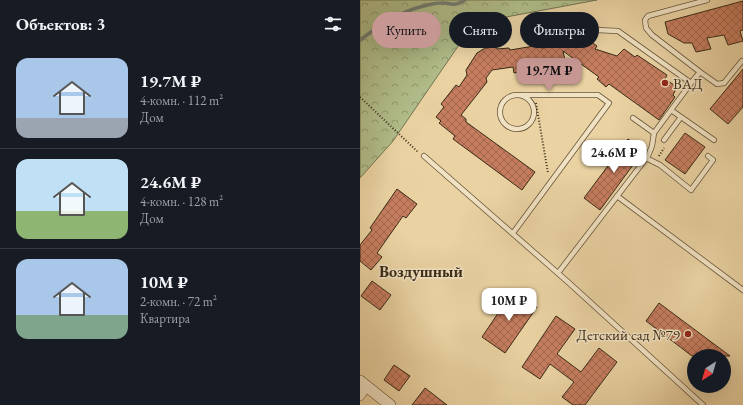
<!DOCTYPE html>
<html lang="ru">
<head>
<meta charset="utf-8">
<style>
  body { margin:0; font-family:"EB Garamond",serif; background:#20242c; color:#f1f3f6; height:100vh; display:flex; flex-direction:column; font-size:15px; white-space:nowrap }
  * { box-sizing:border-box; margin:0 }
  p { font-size:13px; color:#9ea1a6 }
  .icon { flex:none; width:22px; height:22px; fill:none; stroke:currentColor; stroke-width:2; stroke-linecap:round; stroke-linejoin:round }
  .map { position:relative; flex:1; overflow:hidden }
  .drawer { display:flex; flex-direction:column; background:#171b24; width:360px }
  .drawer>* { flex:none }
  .hud { position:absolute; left:12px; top:12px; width:311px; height:36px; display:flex; gap:8px }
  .needle { width:26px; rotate:217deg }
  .controls { position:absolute; left:327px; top:349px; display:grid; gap:8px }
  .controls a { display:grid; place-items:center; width:44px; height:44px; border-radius:50%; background:#171b24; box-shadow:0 4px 16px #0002; font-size:20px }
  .price { position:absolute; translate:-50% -34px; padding:0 9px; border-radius:8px; background:#fff; color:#222; font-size:13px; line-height:26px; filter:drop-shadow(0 1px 2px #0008) }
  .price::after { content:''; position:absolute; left:50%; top:24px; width:12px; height:9px; margin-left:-6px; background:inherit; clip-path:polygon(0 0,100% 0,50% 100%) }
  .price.on { background:#c59692; color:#111 }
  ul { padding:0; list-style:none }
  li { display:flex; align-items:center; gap:12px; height:100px; padding:0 16px }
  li+li { border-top:1px solid #363941 }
  li span { display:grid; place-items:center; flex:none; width:112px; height:80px; border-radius:12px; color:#555 }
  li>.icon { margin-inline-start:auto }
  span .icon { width:48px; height:48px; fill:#fffc; stroke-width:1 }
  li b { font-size:17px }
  h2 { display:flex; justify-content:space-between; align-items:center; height:48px; padding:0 16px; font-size:17px }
  .tag { padding:0 14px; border-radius:18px; background:#171b24; box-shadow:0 4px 16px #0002; font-size:14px; line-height:36px }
  .tag.on { background:#c59692; color:#111 }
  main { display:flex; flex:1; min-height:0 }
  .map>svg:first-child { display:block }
  .forest { fill:url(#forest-crowns); stroke:#747451 }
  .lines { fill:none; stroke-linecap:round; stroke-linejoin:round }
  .stream { stroke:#747e73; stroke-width:3.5 }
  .building { fill:url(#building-cross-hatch); stroke:#392b18 }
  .service-casing { stroke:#65553a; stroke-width:6 }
  .minor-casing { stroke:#65553a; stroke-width:10 }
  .tertiary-casing { stroke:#65553a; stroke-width:12 }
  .path { stroke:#392b18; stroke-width:2; stroke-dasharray:1 2; stroke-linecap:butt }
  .service { stroke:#f1e2c3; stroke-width:4.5 }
  .minor { stroke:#f1e2c3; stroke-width:9 }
  .tertiary { stroke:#f1e2c3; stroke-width:11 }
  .poi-dot { fill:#8f2418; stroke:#f1e2c3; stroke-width:1.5 }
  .labels { text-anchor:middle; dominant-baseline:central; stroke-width:3; stroke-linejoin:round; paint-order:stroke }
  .poi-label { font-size:15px; fill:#392b18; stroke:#f1e2c3; text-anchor:start }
  .neighbourhood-label { font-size:16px; font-weight:bold; fill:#392b18; stroke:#f1e2c3 }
</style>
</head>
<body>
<main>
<section class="drawer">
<h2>Объектов: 3<svg class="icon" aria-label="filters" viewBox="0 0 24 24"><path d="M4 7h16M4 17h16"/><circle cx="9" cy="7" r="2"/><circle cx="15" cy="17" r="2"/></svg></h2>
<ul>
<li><span style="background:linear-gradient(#a9c7e8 75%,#9aa5b1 0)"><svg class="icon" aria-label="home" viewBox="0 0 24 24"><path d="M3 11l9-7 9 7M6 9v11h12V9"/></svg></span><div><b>19.7M ₽</b><p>4-комн. · 112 m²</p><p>Дом</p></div></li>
<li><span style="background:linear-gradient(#bfe0f5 65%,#8fb573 0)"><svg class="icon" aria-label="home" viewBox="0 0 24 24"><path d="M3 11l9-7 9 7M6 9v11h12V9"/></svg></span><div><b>24.6M ₽</b><p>4-комн. · 128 m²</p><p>Дом</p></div></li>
<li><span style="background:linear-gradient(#a9c7e8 70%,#7fa58c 0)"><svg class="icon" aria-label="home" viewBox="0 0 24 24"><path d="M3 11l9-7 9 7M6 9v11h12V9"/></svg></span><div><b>10M ₽</b><p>2-комн. · 72 m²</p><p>Квартира</p></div></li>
</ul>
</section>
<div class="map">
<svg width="383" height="405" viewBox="0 0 383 405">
  <defs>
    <pattern id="forest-crowns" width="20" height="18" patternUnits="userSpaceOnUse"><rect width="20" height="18" fill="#b0bd8a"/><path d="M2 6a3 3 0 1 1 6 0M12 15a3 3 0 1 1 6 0" fill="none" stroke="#909a70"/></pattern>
    <pattern id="building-cross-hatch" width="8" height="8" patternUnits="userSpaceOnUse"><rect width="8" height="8" fill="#c67d5f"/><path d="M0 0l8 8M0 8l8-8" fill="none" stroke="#a2674d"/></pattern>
  </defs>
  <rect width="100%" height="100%" fill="#ead2a2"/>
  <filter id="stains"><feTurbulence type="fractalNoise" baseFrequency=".005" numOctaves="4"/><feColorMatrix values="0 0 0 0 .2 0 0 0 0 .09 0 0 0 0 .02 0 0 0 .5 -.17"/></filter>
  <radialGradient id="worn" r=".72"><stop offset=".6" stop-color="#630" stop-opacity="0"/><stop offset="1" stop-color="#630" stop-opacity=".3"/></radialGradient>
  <path class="forest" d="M0,0h237l-123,23 -81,118 -33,37z"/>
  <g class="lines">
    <path class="stream" d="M0,40c16,-12 40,-28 60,-33 7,-2 14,-4 21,-4 12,-1 11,5 24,-3"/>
  </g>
  <path class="building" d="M383,1v29l-3,1 3,10 -15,4 -4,-10 -17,3 4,11 -15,3 -4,-9h-8l-16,-9 -3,-12z
    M210,38h15l12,8 -2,3 22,7 7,-7 11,8 2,-2 30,20 -2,4 12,8 -4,8 2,2 -16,23 -50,-36 -3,3 -9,-8 2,-2 -36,-26 3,14 -24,4v-2l-18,2v2l-10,2 -1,-6 -21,3 -6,8 1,4 -26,33 5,4v3l69,50 -13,18 -69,-51 2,-3 -16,-13 2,-2 -5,-4 8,-10 -3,-3 15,-19 3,2 8,-12 -1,-5 11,-17 8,-5 11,-1 1,2 12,-1 1,2 30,-5 1,3 12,-1 2,-2 -3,-2 18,-2z
    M383,69v38l-15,17 -18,-15z
    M325,133l20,14 -20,27 -20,-14z
    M268,139l16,11 -44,60 -16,-12z
    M37,189l20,15 -11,14 -3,-2 -26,37 5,4 -11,13 -11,-9v-16l12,-15 -2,-2z
    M12,281l19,14 -11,15 -19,-14z
    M153,291l24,16 -32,46 -23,-16z
    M299,303l71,53h-38l-46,-35z
    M196,316l19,13 -18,25 24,18 18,-24 18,14 -32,43h-12l-11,-8 12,-15 -24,-18 -10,15 -18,-12z
    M34,365l16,11 -11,15 -15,-11z
    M65,388l22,17h-35z"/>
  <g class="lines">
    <defs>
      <path id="service" d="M237,30l21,1 73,52 -37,50
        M340,72l-48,-37 -6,-7 -1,-8 3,-4 59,-16
        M331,83l9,-11 17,12 7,-1 18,-22
        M140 112a17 17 0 1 1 34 0a17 17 0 1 1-34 0Z
        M311,110l43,30
        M304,140l17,-23
        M64,156l144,126 135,123
        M286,158l14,7 31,25 22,-30 -5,-4
        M257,196l126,94
        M153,233l96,-130 -11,-8h-77
        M198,273l90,-117 4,-10 2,-13 -21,-15"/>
      <path id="minor" d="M0,396l7,-10"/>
      <path id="tertiary" d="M0,381l30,24"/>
    </defs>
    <use href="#service" class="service-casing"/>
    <use href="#minor" class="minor-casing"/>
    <use href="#tertiary" class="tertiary-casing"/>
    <path class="path" d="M0,97l58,55
      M176,103l12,70
      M299,156l5,-8"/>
    <use href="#service" class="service"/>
    <use href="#minor" class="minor"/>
    <use href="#tertiary" class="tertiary"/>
  </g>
  <g class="poi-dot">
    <circle cx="305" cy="83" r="4"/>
    <circle cx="328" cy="334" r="4"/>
  </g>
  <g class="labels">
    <g class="poi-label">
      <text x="313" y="83">ВАД</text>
      <text x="320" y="334" text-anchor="end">Детский сад №79</text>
    </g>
    <g class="neighbourhood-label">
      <text x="61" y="271">Воздушный</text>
    </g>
  </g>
  <rect width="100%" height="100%" filter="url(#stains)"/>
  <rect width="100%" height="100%" fill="url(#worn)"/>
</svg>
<div class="controls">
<a><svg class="needle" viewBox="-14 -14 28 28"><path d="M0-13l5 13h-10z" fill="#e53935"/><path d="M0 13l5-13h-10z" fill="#9ea1a6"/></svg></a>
</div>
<b class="price on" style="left:189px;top:92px">19.7M ₽</b>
<b class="price" style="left:254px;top:174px">24.6M ₽</b>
<b class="price" style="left:149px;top:322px">10M ₽</b>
<div class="hud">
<a class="tag on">Купить</a>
<a class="tag">Снять</a>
<a class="tag">Фильтры</a>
</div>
</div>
</main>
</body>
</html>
